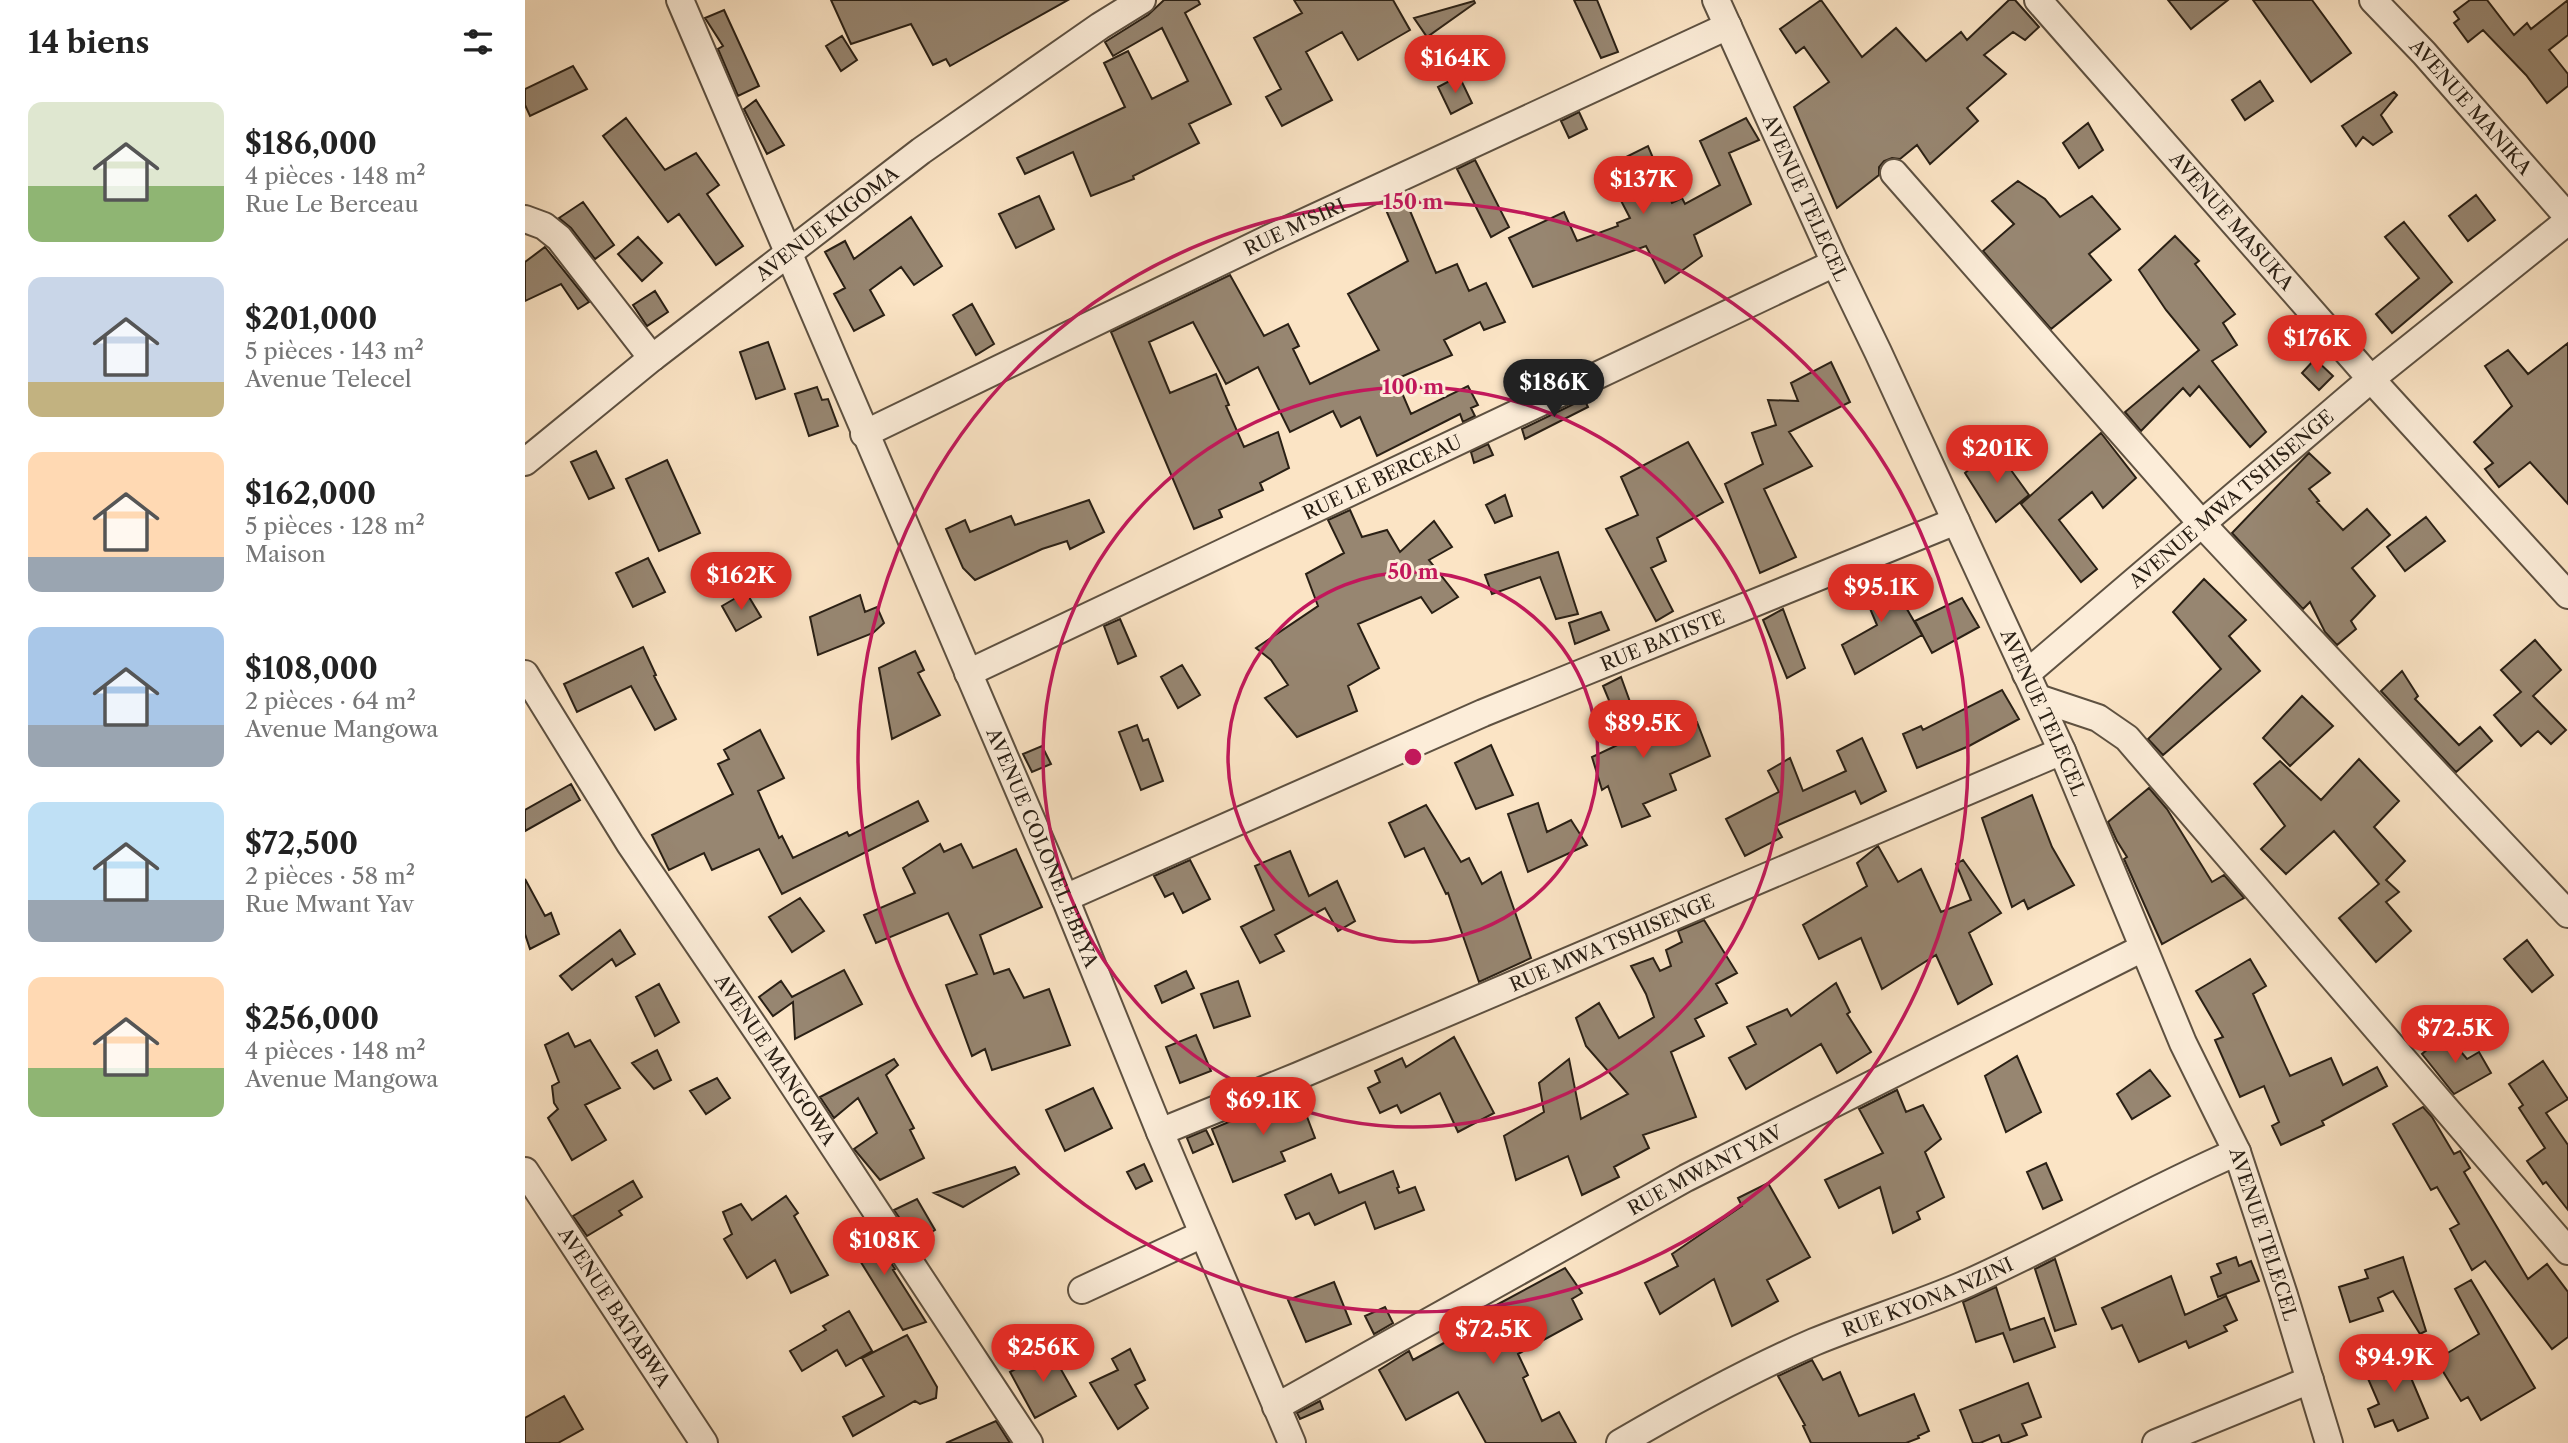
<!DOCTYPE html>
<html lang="fr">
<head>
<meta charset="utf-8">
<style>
  body { margin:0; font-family:"Libre Caslon Text",serif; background:#f2f2f2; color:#222; height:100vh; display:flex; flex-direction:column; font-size:26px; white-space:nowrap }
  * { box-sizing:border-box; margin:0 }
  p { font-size:23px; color:#767676 }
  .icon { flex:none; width:38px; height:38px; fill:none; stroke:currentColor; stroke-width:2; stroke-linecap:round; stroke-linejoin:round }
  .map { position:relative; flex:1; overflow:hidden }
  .panel { display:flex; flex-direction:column; background:#fff; width:525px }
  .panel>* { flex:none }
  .price { position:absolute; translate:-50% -60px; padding:0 16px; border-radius:24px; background:#d93025; color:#fff; font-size:23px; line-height:46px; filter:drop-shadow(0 2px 4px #0008) }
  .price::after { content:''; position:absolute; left:50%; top:42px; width:21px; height:16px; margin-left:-10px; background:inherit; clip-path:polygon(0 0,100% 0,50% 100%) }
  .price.on { background:#222; color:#fff }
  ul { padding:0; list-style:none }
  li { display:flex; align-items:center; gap:21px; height:175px; padding:0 28px }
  li span { display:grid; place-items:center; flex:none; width:196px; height:140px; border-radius:14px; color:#555 }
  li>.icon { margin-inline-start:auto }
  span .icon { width:84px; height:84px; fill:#fffc; stroke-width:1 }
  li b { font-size:30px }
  h2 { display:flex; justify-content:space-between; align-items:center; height:84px; padding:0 28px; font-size:30px }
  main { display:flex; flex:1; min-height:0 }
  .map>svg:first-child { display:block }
  .building { fill:#978671; stroke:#2a2015; stroke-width:2 }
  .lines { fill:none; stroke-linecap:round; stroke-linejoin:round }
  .street-casing { stroke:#5e5141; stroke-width:30 }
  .street { stroke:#fcedd9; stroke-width:26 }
  .ring { fill:none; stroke:#c2185b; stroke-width:3.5 }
  .labels { text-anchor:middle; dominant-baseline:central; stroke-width:6; stroke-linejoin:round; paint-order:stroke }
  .street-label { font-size:19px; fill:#2a2015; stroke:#fcedd9 }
  .centre { fill:#c2185b; stroke:#fcedd9; stroke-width:3.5 }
  .ring-label { font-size:21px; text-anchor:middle; font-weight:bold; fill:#c2185b; stroke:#fcedd9; stroke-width:6; stroke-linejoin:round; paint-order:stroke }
</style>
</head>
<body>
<main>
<section class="panel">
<h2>14 biens<svg class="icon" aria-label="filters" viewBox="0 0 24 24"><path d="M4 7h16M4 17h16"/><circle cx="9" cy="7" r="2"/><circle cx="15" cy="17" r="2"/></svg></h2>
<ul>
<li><span style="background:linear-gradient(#dfe7d0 60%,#8fb573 0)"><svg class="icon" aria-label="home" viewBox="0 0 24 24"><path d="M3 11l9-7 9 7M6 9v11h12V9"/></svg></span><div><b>$186,000</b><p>4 pièces · 148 m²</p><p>Rue Le Berceau</p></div></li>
<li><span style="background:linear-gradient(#c9d6e8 75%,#c2b280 0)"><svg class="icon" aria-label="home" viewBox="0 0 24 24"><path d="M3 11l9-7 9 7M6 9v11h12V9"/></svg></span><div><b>$201,000</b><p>5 pièces · 143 m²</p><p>Avenue Telecel</p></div></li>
<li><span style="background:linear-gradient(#ffd9b3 75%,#9aa5b1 0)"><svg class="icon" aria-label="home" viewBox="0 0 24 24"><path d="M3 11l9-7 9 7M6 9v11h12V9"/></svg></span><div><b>$162,000</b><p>5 pièces · 128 m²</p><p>Maison</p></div></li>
<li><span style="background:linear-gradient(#a9c7e8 70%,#9aa5b1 0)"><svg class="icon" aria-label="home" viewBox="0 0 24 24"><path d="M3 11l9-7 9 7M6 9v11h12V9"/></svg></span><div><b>$108,000</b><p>2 pièces · 64 m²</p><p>Avenue Mangowa</p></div></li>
<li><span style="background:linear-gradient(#bfe0f5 70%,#9aa5b1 0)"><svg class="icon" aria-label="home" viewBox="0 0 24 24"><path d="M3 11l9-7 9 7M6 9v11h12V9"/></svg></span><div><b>$72,500</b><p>2 pièces · 58 m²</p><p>Rue Mwant Yav</p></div></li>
<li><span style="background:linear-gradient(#ffd9b3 65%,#8fb573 0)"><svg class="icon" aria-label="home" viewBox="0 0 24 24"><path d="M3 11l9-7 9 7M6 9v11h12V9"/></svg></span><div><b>$256,000</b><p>4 pièces · 148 m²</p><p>Avenue Mangowa</p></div></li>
</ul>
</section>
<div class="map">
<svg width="2043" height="1443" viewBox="0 0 2043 1443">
  <rect width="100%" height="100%" fill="#fbe4c5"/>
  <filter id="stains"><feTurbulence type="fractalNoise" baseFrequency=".00286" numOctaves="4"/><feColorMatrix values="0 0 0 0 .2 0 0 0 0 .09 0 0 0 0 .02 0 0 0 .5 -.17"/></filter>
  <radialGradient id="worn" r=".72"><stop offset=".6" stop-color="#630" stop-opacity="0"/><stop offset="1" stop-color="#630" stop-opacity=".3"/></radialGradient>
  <path class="building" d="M306,0h237l-118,66 -4,-7 -13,6 -22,-41 -60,20z
    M639,0h34l2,4 -15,9 46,91 -42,20 10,19 -66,33 1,3 -43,17 -18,-44 -48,22 -8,-16 108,-51 -21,-44 24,-12 24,48 36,-18 -26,-53 -49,28 -8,-14 43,-27z
    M769,0h99l17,30 -52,30 -16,-28 -36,20 26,48 -50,26 -16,-29 15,-8 -27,-51 48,-25z
    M1049,0h23l21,52 -17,6z
    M1296,0l41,57 34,-29 30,33 35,-29 6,8 42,-40h6l24,27 -14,13 -12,-8 -29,23 22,19 -39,34 11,13 -48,43 -13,-19 -17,14 -8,-1 -8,3 -5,6v8l-42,33 -43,-101 35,-25 -25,-35 -8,6 -16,-24z
    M1643,0h60l-37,29z
    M1728,0h59l39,53 -40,29z
    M1945,0h17l27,35 13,-12 4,6 37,-29v35l-19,15 19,24v12l-21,17 -21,-28 -43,-45 -15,12 -14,-19 5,-4 -5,-7z
    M949,1l1,2 -48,34 -13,-19z
    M199,10l35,76 -21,10 -20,-47 5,-3 -18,-28z
    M317,36l15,24 -16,11 -15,-25z
    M48,66l14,23 -57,27 -5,-11v-16z
    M934,76l13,27 -21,11 -13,-27z
    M1735,81l13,20 -28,19 -13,-20z
    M1869,92l3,3 -16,20 11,17 -19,13 -10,-8 -7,9 -14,-20z
    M231,100l28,45 -17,9 -23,-45z
    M1054,112l8,17 -18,9 -8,-17z
    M101,118l39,52 31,-17 23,32 -12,9 36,52 -27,19 -37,-51 -11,8 -65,-86z
    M1221,118l13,22 -30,13 22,51 -57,31 8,21 -37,27 -19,-37 -113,41 -24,-49 55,-26 13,29 41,-15 -1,-3 13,-5 -26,-50 44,-22 24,57 10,-5 3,6 35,-19 -20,-44z
    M1563,123l15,27 -24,18 -16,-25z
    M950,160l34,67 -18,10 -34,-68z
    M1493,181l27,18 15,18 32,-21 28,33 -31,25 22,26 -60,49 -68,-78 31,-27 -22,-23z
    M878,194l33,79 21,-9 12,27 17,-8 19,39 -21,8 -4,-8 -36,18 8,15 -56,24 15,35 57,-28 10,19 -7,3 4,8 -12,6 -3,-8 -83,42 -17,-39 -19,10 -8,-16 -43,21 -32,-65 -32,17 -33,-62 -44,20 21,51 46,-19 13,31 -3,1 18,41 34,-15 11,36 -29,15 3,7 -44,20 3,7 -28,12 -83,-197 119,-57 34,61 24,-12 11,22 -6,3 17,35 69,-34 -31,-56 60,-33 -25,-58z
    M1951,195l19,25 -27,21 -19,-25z
    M514,196l15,33 -38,19 -17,-34z
    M58,202l31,43 -19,14 -24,-31 -12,-10z
    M386,217l31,49 -28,19 -13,-18 -31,23 14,25 -30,16 -20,-37 11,-6 -20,-36 20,-11 9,18z
    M1879,222l48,60 -60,51 -16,-19 43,-36 -34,-41z
    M1650,236l24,25 -4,3 40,50 -12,9 14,22 -25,16 54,71 -16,15 -51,-61 -9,10 -7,-8 -42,43 -16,-19 74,-62 -33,-40 -27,-40z
    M113,237l24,26 -20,18 -24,-27z
    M20,247l44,55 -11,7 -17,-25 -36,17v-39z
    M130,291l13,21 -21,14 -14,-21z
    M447,304l22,40 -18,11 -23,-40z
    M243,342l17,47 -29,10 -16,-47z
    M2043,343v161l-38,-42 -31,25 -14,-18 8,-6 -19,-21 38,-36 -27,-40 23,-16 20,24z
    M1790,359l18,17 -14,14 -17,-17z
    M1306,362l19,40 -61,30 23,34 -48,23 32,68 -36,16 -35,-89 38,-20 -11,-31 24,-8 -8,-25 30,1 -7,-18z
    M292,387l5,13 6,-1 10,27 -29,10 -14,-42z
    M1059,399l4,8 -63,32 -3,-10z
    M1576,433l35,45 -33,30 -11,-16 -33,28 38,49 -16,13 -60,-78z
    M1163,442l35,60 -66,36 9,23 -15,7 22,43 -17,10 -50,-92 32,-14 -17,-38z
    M963,444l5,11 -19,8 -3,-11z
    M1470,448l34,47 -33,27 -31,-49z
    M71,451l18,37 -25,11 -18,-37z
    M1784,453l21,20 -21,16 10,12 -2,1 26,28 24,-21 23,26 -38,33 23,28 -24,25 5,8 -19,16 -12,-13 -15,-30 -7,7 -71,-76z
    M142,460l33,73 -41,18 -33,-72z
    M980,495l7,21 -17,7 -9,-18z
    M564,500l15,32 -34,17 -3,-8 -25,8 -67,31 -12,-12 -17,-39 19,-9 5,12 41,-16 4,9z
    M825,510l12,27 25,-7 13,22 34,-31 18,26 -23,13 29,37 -26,16 -11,-16 -63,27 21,44 -31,18 9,25 -60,26 -32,-39 23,-13 -17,-25 -15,-12 62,-42 -12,-32 38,-21 -16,-33z
    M1901,517l19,24 -40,30 -18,-24z
    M1033,552l20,62 -22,5 -16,-42 -48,17 -7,-19z
    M123,558l17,34 -32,15 -17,-34z
    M1358,568l39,67 -67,39 -13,-29 35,-20 -19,-45z
    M1679,579l42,41 -17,16 31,35 -97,84 -15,-16 73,-70 -48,-57z
    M221,592l15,25 -25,14 -14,-25z
    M335,595l5,17 12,-5 7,16 -11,10 -55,22 -8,-38z
    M1437,598l17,29 -47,26 -17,-32z
    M1258,609l22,59 -18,10 -24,-58z
    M1076,612l8,18 -34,14 -6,-21z
    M595,619l16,37 -18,8 -14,-38z
    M2010,640l26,30 -28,26 33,34 -15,14 -13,-13 -17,15 -27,-31 27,-23 -20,-22z
    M118,647l13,28 -2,1 22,43 -21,11 -24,-44 -54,26 -13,-28z
    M390,651l9,19 -6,3 22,42 -48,24 -13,-71z
    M657,665l18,30 -22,13 -17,-31z
    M1877,671l16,25 -3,3 44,46 21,-18 12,14 -36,31 -75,-81z
    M1096,677l25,69 51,-24 13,34 -40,18 6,16 -33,14 7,12 -28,11 -14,-41 -6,4 -10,-33 34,-16 -23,-55z
    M1477,690l17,29 -50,27 -52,22 -14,-34 18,-8 2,4z
    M1777,696l31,30 -43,40 -27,-28z
    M612,725l6,16 5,-2 15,42 -22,9 -22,-58z
    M235,730l24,48 -26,13 21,47 3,-2 11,22 54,-26 2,4 69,-35 10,20 -146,73 -23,-45 -47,21 -8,-17 -35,17 -17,-35 81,-41 -15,-30 11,-5 -5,-9z
    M1337,738l24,53 -25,13 -6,-13 -79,35 6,11 -37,19 -19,-37 53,-27 -11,-21 22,-13 13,33 43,-20 -9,-20z
    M966,745l22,50 -37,14 -21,-46z
    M517,746l9,18 -19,8 -9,-18z
    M1834,759l40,42 -25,26 31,34 -19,19 13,12 -13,10 25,29 -35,31 -37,-44 40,-34 -45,-53 -48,43 -25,-25 24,-23 -31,-42 26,-23 41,39z
    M46,784l9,16 -55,31v-21z
    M1624,788l18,21 45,73 12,-7 20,23 -82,46 -38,-85 3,-2 -10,-16 -9,-19z
    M1507,795l20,52 22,38 -46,24 -4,-9 -12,7 -30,-89z
    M1013,803l9,29 24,-12 16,25 -59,27 -20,-58z
    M901,805l35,57 8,-4 13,26 19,-12 30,86 -52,24 -31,-89 -2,1 -22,-46 -19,9 -16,-34z
    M415,844l4,8 17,-8 12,24 43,-19 26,58 -62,28 14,39 15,-5 15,29 25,-9 21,56 -78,25 -7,-21 -13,7 -26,-71 31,-11 -29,-61 -72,30 -12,-28 51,-22 -12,-25z
    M1353,846l20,36 23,-13 20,43 30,-12 -15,-36 7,-4 38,53 -32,20 23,51 -34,20 -22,-49 -54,34 -21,-51 -42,21 -16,-34 64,-39 -10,-23z
    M765,851l19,45 28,-15 18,40 -17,10 -13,-23 -50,27 9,16 -24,12 -19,-36 33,-17 -19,-44z
    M665,860l20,39 -27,14 -10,-20 -8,4 -11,-21z
    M0,879l20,37 6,-3 8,21 -29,15 -5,-15z
    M275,898l24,33 -32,21 -23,-35z
    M1179,920l33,53 -21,11 11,19 -32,16 9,17 -33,16 25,65 -53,18 6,13 -35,19 5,10 -37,18 -14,-39 -52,24 -12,-44 40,-24 -5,-29 30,-24 12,60 47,-25 -42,-48 -10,-28 23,-15 20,35 35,-21 -8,-23 -15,-28 22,-8 7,13 11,-5 -5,-16 16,-8 -4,-11z
    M95,930l15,24 -19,12 -4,-7 -40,31 -12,-14z
    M2002,940l26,35 -21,17 -28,-33z
    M1725,959l16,27 -13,8 37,82 41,-18 12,27 34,-18 10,19 -65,35 2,4 -43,20 -9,-19 7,-4 -15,-36 -24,11 -25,-57 8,-3 -27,-46z
    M319,970l18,34 -67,35 -2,-37 -20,14 -14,-19 22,-16 11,16z
    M661,971l8,17 -32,15 -7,-17z
    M713,981l12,35 -36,12 -13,-34z
    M1311,983l14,29 -3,2 24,38 -34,21 -16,-29 -75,45 -17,-31 27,-14 -9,-17 40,-18 4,7z
    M134,984l20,38 -24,14 -19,-39z
    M43,1033l7,14 15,-7 30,48 -35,17 21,35 -34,20 -24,-42 10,-9 -4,-6 -2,-17 7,-4 -14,-37z
    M1921,1034l21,25 12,-7 12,21 -37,21 -32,-40z
    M671,1035l15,36 -31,12 -14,-36z
    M929,1037l40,76 -36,19 -18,-39 -39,20 -4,-8 -17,8 -12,-25 12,-6 -5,-11 27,-13 4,9z
    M132,1050l14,30 -17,9 -22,-26z
    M1492,1056l24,56 -35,20 -21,-56z
    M369,1059l4,6 -12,10 28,53 -4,2 14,28 -44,22 -26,-31 23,-16 -19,-35 -24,20 -14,-21z
    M2018,1061l25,38 -22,14 22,32v65l-22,-28 -3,2 -16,-23 18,-13 -26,-40 4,-3 -14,-21z
    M1625,1070l20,26 -38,23 -15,-25z
    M192,1078l13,20 -24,16 -16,-23z
    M568,1088l19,40 -47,23 -19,-41z
    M1372,1090l9,22 17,-7 18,34 -16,13 19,45 -27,15 3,7 -27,14 -13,-46 -41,21 -14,-28 58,-27 -24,-44z
    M773,1093l17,45 -34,14 4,9 -52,21 -21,-53z
    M1898,1107l9,10 22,37 6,-3 10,17 -6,4 64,107 19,-15 21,28v45l-16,12 -67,-88 -13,9 -22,-41 9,-5 -22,-37 -6,3 -38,-66z
    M681,1130l7,14 -20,9 -6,-15z
    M1521,1163l16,37 -19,9 -16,-37z
    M619,1164l8,17 -16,8 -9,-17z
    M490,1167l4,7 -56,33 -29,-14z
    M868,1171l6,16 -2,1 2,5 16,-6 9,23 -49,19 -10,-27 -50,23 -6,-12 -13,6 -11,-24 46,-21 8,19z
    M108,1181l9,16 -23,14 3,4 -35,21 -14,-20z
    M1243,1183l42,74 -43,23 11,21 -46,25 -18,-47 -54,35 -15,-31 33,-17 -6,-12 70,-48 -4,-8z
    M261,1196l12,17 -4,3 34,59 -37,18 -16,-33 -28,18 -23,-39 8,-5 -9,-22 18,-8 11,16z
    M392,1199l18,31 -19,12 -22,-32z
    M341,1224l29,45 -2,1 33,52 -23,8 -59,-95z
    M1711,1257l3,9 12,-5 8,20 -41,16 -7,-20 10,-4 -4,-9z
    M1878,1257l23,74 -6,3 -27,-43 -15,7 5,13 -33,11 -11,-35 29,-9 -3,-8z
    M1530,1259l21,65 -21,7 -20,-62z
    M1040,1268l17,25 -10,6 10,20 -64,35 10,21 -5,3 19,43 17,-9 17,31h-90l-28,-51 -52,28 -27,-50 30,-19 4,9 80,-44 -4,-7z
    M1646,1276l14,39 41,-19 11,24 -13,6 3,5 -38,17 -3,-7 -47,21 -17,-37 -10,4 -10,-21z
    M1946,1280l64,108 -54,32 -13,-23 -7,4 -25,-41 43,-26 -24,-45z
    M809,1282l17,42 -45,18 -18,-42z
    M1471,1287l14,43 34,-12 11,29 -41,15 -11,-29 -27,9 -13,-40z
    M860,1307l8,16 -19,11 -9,-18z
    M324,1311l23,40 -26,15 -9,-16 -35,21 -12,-20 36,-21 -3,-4z
    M382,1335l30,52 -1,11 -16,6 -5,-3 -62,35 -10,-19 41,-21 -22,-38z
    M605,1349l15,31 -10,5 13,23 -30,21 -28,-46 28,-13 -6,-11z
    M525,1350l26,46 -41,22 -25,-46z
    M1875,1352l28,66 -30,13 -5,-11 -18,7 -7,-18 11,-5 -16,-37z
    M1287,1360l11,20 17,-8 19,44 55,-22 15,37 -11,5 1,2 -13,5h-95l-8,-17 2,-1 -27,-49z
    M1503,1383l13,34 -19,7 5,11 -21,8h-4l-3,-8 -19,8h-7l-13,-33z
    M39,1396l19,33 -25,14h-33v-25z
    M795,1401l3,8 -23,10 -3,-6z
    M471,1421l14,22h-64z"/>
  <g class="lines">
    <defs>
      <g id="street">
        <path id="s1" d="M155,0l385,898 95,234 132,311"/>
        <path id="s2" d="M1191,0l119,263 43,89 184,399 121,292 54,109 47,143 45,148"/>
        <path id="s3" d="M1513,0l333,379 197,216"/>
        <path id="s4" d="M1848,0l51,53 144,164"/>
        <path d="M1369,173l308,351 366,390"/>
        <path d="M0,219l19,7 15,12 93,120"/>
        <path id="s5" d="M339,434l406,-196 458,-212"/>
        <path id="s6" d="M0,462l127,-104 269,-207 179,-125 42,-26"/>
        <path id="s7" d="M443,673l867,-410"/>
        <path id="s8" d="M0,674l105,170 142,209 257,390"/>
        <path id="s9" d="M1501,674l345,-295 197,-158"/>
        <path d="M1513,698l60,20 29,20 441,513"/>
        <path id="s10" d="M540,898l418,-185 473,-192"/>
        <path id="s11" d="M635,1132l138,-56 764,-325"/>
        <path id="s12" d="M0,1171l179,272"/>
        <path d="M557,1290l121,-56"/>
        <path id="s13" d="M751,1407l410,-229 457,-230"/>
        <path id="s14" d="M1095,1443c62,-36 129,-73 194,-101 51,-21 104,-37 154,-59 91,-41 177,-91 269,-131"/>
        <path d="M1631,1443l154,-63"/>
      </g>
    </defs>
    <use href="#street" class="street-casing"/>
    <use href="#street" class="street"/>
  </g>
  <g class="ring">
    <circle cx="888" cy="757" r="185"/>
    <circle cx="888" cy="757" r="370"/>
    <circle cx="888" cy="757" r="555"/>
  </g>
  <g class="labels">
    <g class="street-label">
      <text stroke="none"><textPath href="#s4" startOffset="145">AVENUE MANIKA</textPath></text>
      <text stroke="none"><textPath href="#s2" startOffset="217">AVENUE TELECEL</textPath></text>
      <text stroke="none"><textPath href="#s3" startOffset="294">AVENUE MASUKA</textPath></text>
      <text stroke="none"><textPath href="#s6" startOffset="385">AVENUE KIGOMA</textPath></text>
      <text stroke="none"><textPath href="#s5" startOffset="478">RUE M'SIRI</textPath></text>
      <text stroke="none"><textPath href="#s7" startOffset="458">RUE LE BERCEAU</textPath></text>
      <text stroke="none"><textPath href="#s9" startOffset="270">AVENUE MWA TSHISENGE</textPath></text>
      <text stroke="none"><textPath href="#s10" startOffset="651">RUE BATISTE</textPath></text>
      <text stroke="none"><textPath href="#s2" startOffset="784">AVENUE TELECEL</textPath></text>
      <text stroke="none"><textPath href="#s1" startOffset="922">AVENUE COLONEL EBEYA</textPath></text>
      <text stroke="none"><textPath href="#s11" startOffset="490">RUE MWA TSHISENGE</textPath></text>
      <text stroke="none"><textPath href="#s8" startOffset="460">AVENUE MANGOWA</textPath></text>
      <text stroke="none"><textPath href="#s13" startOffset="490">RUE MWANT YAV</textPath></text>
      <text stroke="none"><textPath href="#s2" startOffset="1351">AVENUE TELECEL</textPath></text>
      <text stroke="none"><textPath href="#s14" startOffset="341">RUE KYONA NZINI</textPath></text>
      <text stroke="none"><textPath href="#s12" startOffset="163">AVENUE BATABWA</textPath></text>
    </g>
  </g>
  <circle cx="888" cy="757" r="10" class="centre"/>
  <g class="ring-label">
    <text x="888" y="209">150 m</text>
    <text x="888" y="394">100 m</text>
    <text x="888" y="579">50 m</text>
  </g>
  <rect width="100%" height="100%" filter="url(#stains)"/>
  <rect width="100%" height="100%" fill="url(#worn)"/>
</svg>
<b class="price" style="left:930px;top:95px">$164K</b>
<b class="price" style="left:1118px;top:216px">$137K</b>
<b class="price" style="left:1792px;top:375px">$176K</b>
<b class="price on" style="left:1029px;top:419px">$186K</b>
<b class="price" style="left:1472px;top:485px">$201K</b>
<b class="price" style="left:216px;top:612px">$162K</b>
<b class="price" style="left:1356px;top:624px">$95.1K</b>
<b class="price" style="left:1118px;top:760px">$89.5K</b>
<b class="price" style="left:1930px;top:1065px">$72.5K</b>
<b class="price" style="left:738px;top:1137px">$69.1K</b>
<b class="price" style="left:359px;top:1277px">$108K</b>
<b class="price" style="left:968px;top:1366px">$72.5K</b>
<b class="price" style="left:518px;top:1384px">$256K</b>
<b class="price" style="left:1869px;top:1394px">$94.9K</b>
</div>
</main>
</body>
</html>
